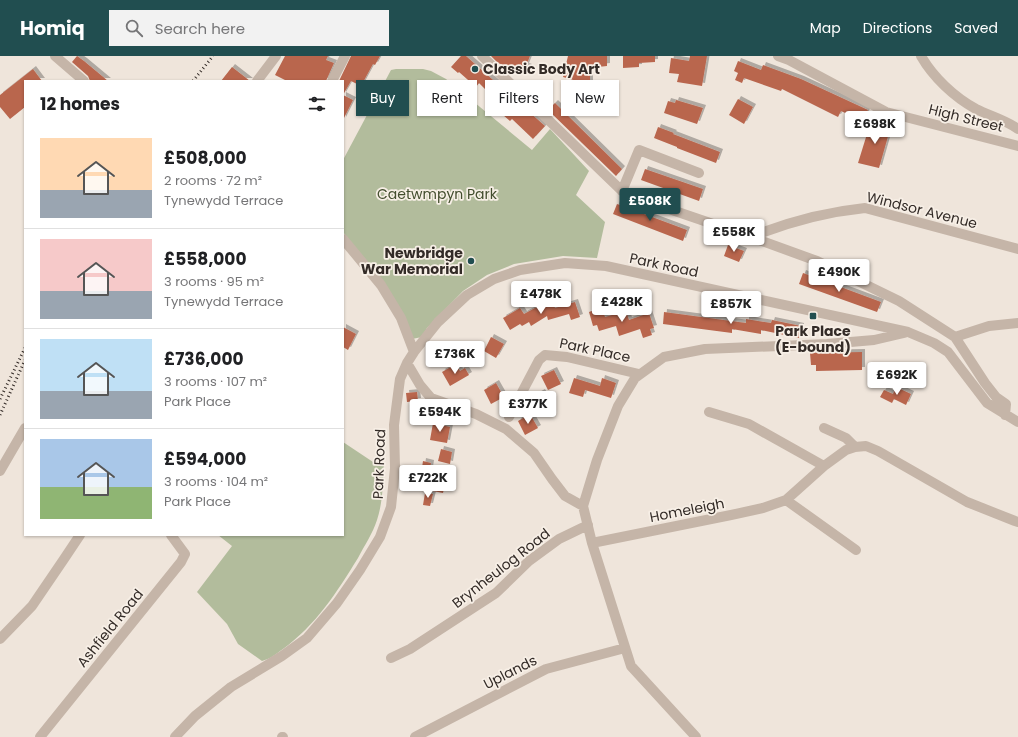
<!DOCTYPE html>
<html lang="en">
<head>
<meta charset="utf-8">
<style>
  body { margin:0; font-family:Poppins,sans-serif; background:#f2f2f2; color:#202124; height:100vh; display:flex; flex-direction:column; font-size:15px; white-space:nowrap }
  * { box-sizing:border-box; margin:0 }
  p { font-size:13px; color:#757577 }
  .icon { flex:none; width:22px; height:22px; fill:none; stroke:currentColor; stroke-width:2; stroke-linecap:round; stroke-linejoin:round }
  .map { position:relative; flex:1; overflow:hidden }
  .sheet { position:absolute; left:24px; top:24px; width:320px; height:456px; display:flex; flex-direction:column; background:#fff; border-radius:0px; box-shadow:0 1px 3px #0004 }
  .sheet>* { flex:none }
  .top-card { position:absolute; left:356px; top:24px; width:380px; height:36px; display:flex; gap:8px }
  .price { position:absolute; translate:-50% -34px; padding:0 9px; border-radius:4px; background:#fff; color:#222; font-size:13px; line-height:26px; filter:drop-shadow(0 1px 2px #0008) }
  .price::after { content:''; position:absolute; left:50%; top:24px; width:12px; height:9px; margin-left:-6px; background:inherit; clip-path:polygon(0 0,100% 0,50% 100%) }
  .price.active { background:#214e50; color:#fff }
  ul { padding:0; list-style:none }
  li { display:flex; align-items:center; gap:12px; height:100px; padding:0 16px }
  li+li { border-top:1px solid #e0e0e0 }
  li span { display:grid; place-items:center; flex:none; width:112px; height:80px; border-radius:0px; color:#555 }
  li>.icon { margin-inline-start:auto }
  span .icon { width:48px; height:48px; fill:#fffc; stroke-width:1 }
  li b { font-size:17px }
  h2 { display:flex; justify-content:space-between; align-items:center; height:48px; padding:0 16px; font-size:17px }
  .chip { padding:0 14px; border-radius:0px; background:#fff; box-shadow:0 1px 3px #0004; font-size:14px; line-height:36px }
  .chip.active { background:#214e50; color:#fff }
  header { display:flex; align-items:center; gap:24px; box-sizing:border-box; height:56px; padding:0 20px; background:#214e50; color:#fff }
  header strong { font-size:19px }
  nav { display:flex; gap:22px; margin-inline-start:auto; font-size:14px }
  .search { width:280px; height:36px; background:#f2f2f2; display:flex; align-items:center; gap:10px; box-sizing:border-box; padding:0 14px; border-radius:0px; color:#757577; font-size:15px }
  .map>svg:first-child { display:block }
  .green { fill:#b2bc9c }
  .building { fill:#b9664e; filter:url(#shadow) }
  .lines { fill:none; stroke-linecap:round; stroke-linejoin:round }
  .minor { stroke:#c5b5a8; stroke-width:10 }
  .rail { stroke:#332b27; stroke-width:3; stroke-dasharray:1 3; stroke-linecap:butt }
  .poi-dot { fill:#214e50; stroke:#f7efe6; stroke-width:1.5 }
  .labels { text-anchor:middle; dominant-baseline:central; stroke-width:3.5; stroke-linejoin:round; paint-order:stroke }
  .poi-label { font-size:14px; font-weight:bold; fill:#332b27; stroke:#f7efe6; text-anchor:start }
  .street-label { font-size:14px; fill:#332b27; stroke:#f7efe6 }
  .park-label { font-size:14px; fill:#434e2e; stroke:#f7efe6 }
</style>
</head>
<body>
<header>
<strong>Homiq</strong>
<div class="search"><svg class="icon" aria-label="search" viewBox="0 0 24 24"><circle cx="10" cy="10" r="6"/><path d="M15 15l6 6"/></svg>Search here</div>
<nav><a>Map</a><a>Directions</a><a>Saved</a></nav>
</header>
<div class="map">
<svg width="1018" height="681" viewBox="0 0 1018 681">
  <defs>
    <filter id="shadow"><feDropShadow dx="3" dy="-3" stdDeviation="0" flood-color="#0004"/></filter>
  </defs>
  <rect width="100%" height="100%" fill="#efe5db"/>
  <path class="green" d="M396,13h27l8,2 15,8 86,71 18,-21 39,42 -13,24 29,27 -8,36 -34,-2 -49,8 -27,11 -24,16 -36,37 -5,9 -10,2 -50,-82 -19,-25v-72l48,-90z
    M343,386l30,20 11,1c-1,19 -1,39 -7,57 -4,13 -13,26 -19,38 -21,34 -42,67 -75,91 -7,5 -13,10 -21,12l-24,-17 -11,-20 -30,-32 35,-46 -14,-11h125z"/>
  <path class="building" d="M77,0l7,5 24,20h-18l-2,-5 -16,-14z
    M285,0h43l-2,4 8,3 -8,18h-39l-12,-6z
    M351,0h29l-5,9 -2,-1 -12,22 -10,-5 -8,14 10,5 -10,20v-39h-4z
    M461,0h5l79,70 -12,13 -21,-20 -2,2 -7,-6 2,-2 -11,-10 -1,2 -6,-5 4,-5 -12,-12 -3,4 -17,-15 -1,1 -7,-6z
    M491,0h39l-4,10 3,1 -3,7 -28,-11z
    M568,0h39v10l-9,1v3h-8v15l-27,-8z
    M623,0h32v6l-16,1v4l-16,1z
    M690,0h17l-5,30 -25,-4 2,-8 -10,-1 2,-15 18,3z
    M738,5l23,9 2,-5 38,14 67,31 -6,11 -21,-10 -3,6 -56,-28 -1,2 -37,-13 -2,5 -7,-3 3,-7 -4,-2z
    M232,11l18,14h-29z
    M33,13l9,12h-17v26l-15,12 -10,-12v-12z
    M738,43l15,8 -9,17 -15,-9z
    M676,44l27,8 -6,16 -33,-11 4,-12 7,2z
    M555,47l67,66 -6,7 -68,-66z
    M871,65l20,5 -12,42 -21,-5z
    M658,71l16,6 -1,1 47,18 -4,11 -39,-15v-1l-23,-9z
    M645,113l58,20 -4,12 -58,-21z
    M617,148l70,26 -4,11 -70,-27z
    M728,189l16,6 -5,11 -15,-6z
    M803,217l78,29 -4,10 -78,-28z
    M553,246l2,6 20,-6 5,15 -9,3 -2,-6 -21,6 -1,-4 -16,10 -2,-4 -7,4 -2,-2 -10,6 -7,-12 17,-10 4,6 11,-6z
    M602,251l3,10 21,-6 3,9 20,-7 5,15 -4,1 2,6 -9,3 -3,-9 -21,7 -3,-10 -17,5 -2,-6 -4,1 -4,-14z
    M664,256l82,11v-4l25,4 1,-3 29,6 -2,12 -38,-8v4l-29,-5v4l-69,-9z
    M343,271l13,7 -8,16 -5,-3z
    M491,281l13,7 -8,14 -12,-7z
    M862,296v18l-46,1v-6h-5l-1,-12z
    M456,308l4,7 5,-3 4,7 -19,11 -8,-14z
    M554,314l7,14 -13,6 -7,-14z
    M574,322l26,8 2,-8 14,5 -5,15 -26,-8 -2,7 -14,-4z
    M496,327l8,14 -13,7 -7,-14z
    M896,331l15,7 -5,11 -12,-6 -2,4 -12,-6 4,-7 9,4z
    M417,336l1,9 -11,1 -1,-9z
    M542,336l8,14 -13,7 -8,-14z
    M530,358l8,14 -13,7 -7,-14z
    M433,367l17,4 -3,16 -17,-3z
    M441,393l11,3 -2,12 -12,-3z
    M423,405l8,2 -2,13 -8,-2z
    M435,426l10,2 -2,9 -10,-2z
    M425,437l8,1 -3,12 -7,-1z"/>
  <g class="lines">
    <path class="minor" d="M55,0l29,25
      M482,0l140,135 12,6 117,40 66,24 82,40 56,36 30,46 11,14 10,7 -1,11
      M778,0l11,4 97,52 132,34
      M921,0c12,21 33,41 55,53 14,7 30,11 42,20
      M257,25l19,-25
      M332,25l13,-25
      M622,135l17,-41 60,23
      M751,181c37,-15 75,-25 114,-29l153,41
      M343,183l38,46 20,33 13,34
      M955,281l34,-11 29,-3
      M407,307l13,22 11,13 45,16 30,15 28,24 18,26 13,17 18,10
      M709,356l40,12 75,42
      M509,361l30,-57 6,-5 22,2 72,17
      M824,372l22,10 9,9 11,-1 12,5 89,51 48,19 3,1
      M0,415l25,-43
      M786,444l70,50
      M592,487l139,-28 32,-7 23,-8 38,-34 22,-16 9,-3
      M0,583l32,-33 32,-47 16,-24
      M391,602l19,-9 69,-45 17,-11 33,-32 30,-22 29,-14
      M40,681l141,-175 4,-8 -14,-19
      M175,681l20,-21 36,-29 51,-31 25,-18 30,-35 23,-33 20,-33 11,-30 4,-39 -1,-43 6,-46 7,-16 7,-11 24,-30 29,-27 27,-16 26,-9 45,-7 41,3 302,66 26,11 14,9 39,51 31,19
      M282,681h1
      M415,681l131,-68 79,-21
      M696,681l-65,-71 -39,-123 -9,-37 14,-46 21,-54 17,-28 29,-21 41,-8 122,-5 47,-4 30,-7"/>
    <path class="rail" d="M193,25l20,-25
      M0,343l25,-51
      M0,359l25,-55"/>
  </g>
  <g class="poi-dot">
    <circle cx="475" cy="13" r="4"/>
    <circle cx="471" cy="205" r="4"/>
    <rect x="809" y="256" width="8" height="8" rx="2"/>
  </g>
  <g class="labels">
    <g class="poi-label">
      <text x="483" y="13">Classic Body Art</text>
      <text x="463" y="197" text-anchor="end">Newbridge<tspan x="463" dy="16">War Memorial</tspan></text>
      <text x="813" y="275" text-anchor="middle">Park Place<tspan x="813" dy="16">(E-bound)</tspan></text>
    </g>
    <g class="street-label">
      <text transform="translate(966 62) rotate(14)">High Street</text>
      <text transform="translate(922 154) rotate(14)">Windsor Avenue</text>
      <text transform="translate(664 209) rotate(12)">Park Road</text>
      <text transform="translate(595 294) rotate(12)">Park Place</text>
      <text transform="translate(379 408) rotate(-88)">Park Road</text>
      <text transform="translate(687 454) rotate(-11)">Homeleigh</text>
      <text transform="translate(501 512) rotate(-38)">Brynheulog Road</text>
      <text transform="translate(110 572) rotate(-51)">Ashfield Road</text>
      <text transform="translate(510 616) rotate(-27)">Uplands</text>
    </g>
    <g class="park-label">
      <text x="437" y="138">Caetwmpyn Park</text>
    </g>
  </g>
</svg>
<b class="price" style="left:875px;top:89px">£698K</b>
<b class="price active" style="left:650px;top:166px">£508K</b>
<b class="price" style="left:734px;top:197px">£558K</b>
<b class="price" style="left:839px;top:237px">£490K</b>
<b class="price" style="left:541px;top:259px">£478K</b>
<b class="price" style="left:622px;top:267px">£428K</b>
<b class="price" style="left:731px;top:269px">£857K</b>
<b class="price" style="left:455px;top:319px">£736K</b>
<b class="price" style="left:897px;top:340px">£692K</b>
<b class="price" style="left:528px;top:369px">£377K</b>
<b class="price" style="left:440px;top:377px">£594K</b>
<b class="price" style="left:428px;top:443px">£722K</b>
<div class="top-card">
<a class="chip active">Buy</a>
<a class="chip">Rent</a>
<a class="chip">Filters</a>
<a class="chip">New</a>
</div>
<section class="sheet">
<h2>12 homes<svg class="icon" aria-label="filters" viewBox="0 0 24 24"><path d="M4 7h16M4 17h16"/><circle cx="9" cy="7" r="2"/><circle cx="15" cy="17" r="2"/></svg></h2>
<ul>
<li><span style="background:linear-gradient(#ffd9b3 65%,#9aa5b1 0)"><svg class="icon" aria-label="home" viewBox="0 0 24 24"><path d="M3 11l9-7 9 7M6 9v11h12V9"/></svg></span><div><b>£508,000</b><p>2 rooms · 72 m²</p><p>Tynewydd Terrace</p></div></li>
<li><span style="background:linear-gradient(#f6c9c9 65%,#9aa5b1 0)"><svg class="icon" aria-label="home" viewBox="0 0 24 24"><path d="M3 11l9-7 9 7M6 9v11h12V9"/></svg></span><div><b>£558,000</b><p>3 rooms · 95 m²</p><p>Tynewydd Terrace</p></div></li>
<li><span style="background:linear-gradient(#bfe0f5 65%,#9aa5b1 0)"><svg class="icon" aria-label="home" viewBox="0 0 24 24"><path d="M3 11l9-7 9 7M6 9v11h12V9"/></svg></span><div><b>£736,000</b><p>3 rooms · 107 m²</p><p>Park Place</p></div></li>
<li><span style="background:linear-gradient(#a9c7e8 60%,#8fb573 0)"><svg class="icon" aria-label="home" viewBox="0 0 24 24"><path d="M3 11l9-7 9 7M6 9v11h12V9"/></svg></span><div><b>£594,000</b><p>3 rooms · 104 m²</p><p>Park Place</p></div></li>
</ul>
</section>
</div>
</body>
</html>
